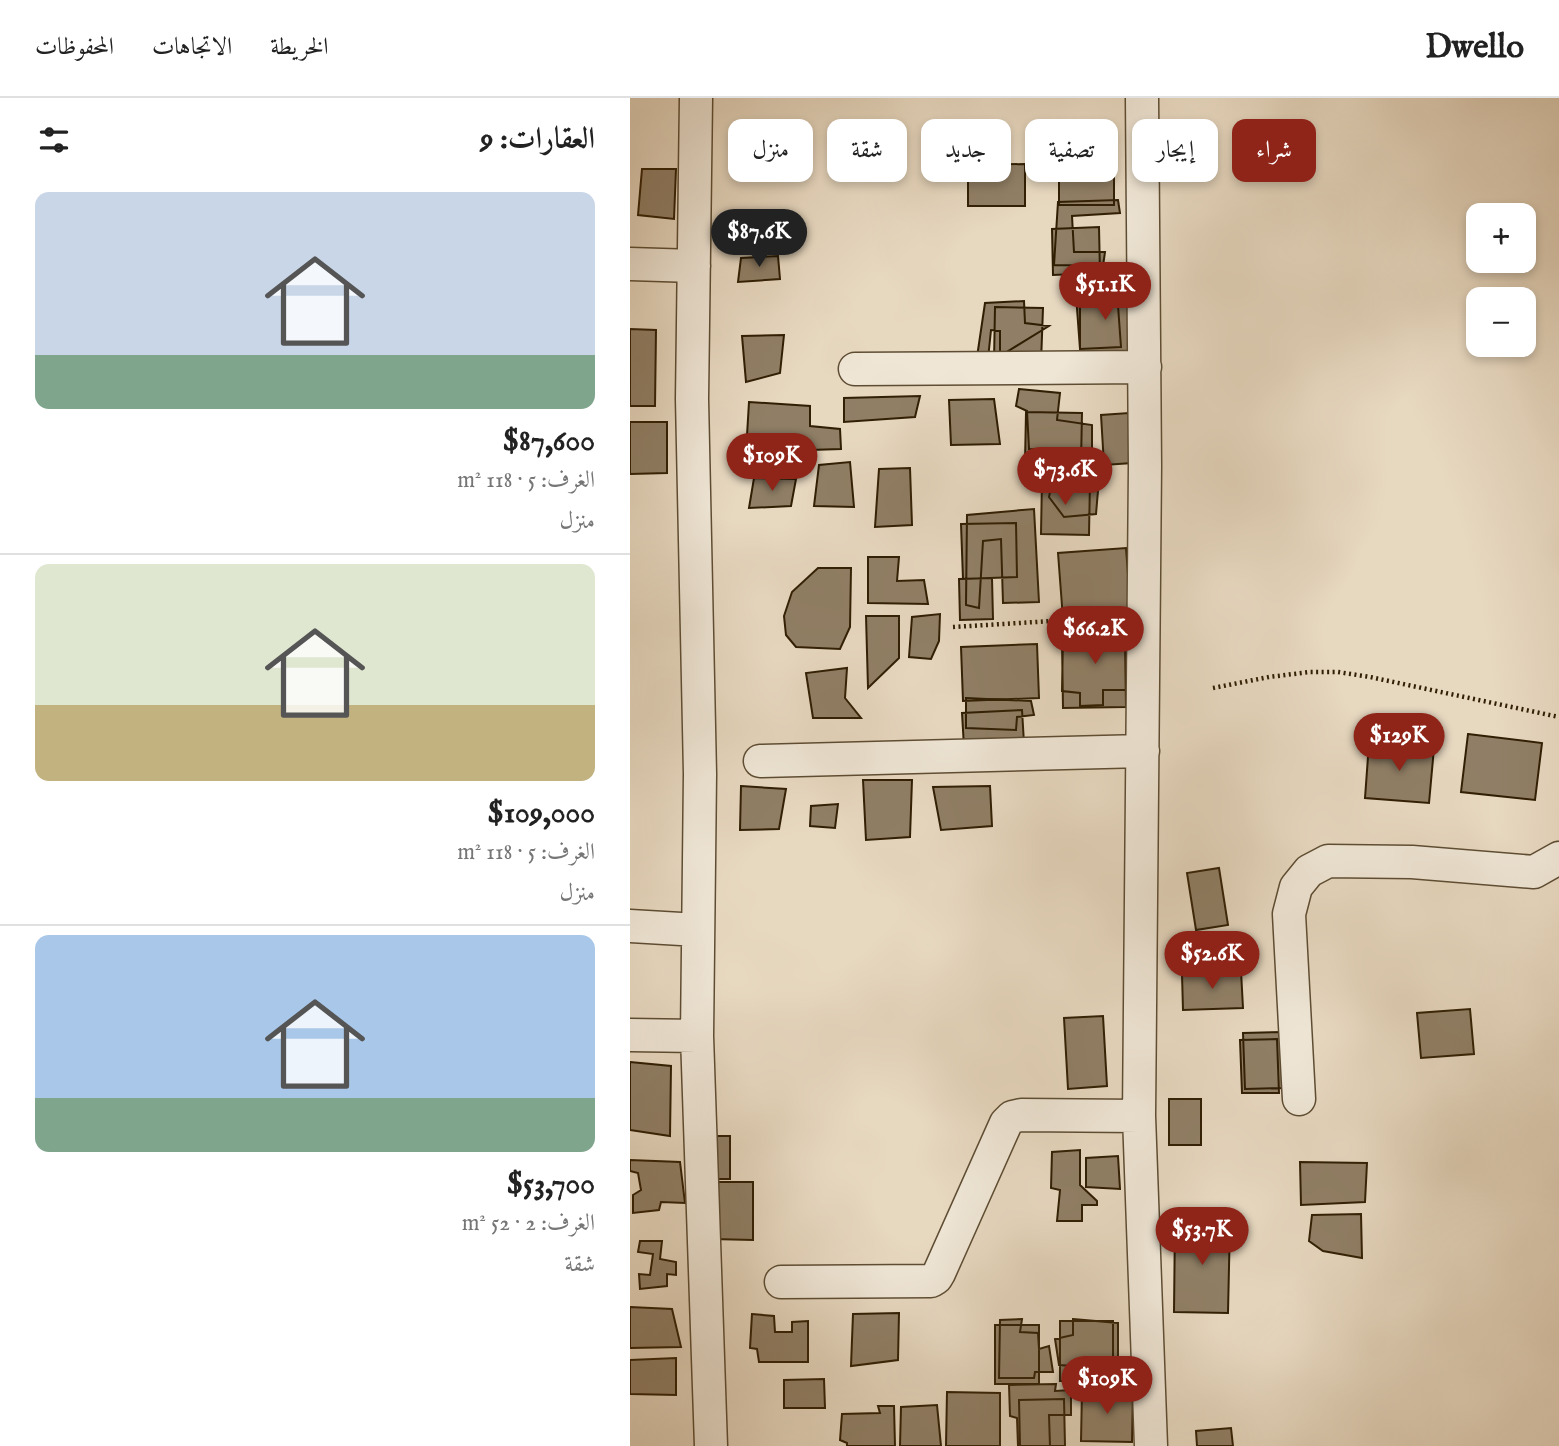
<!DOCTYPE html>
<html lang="ar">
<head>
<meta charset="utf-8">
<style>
  body { margin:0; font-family:"IM FELL English",Amiri,serif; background:#f6f6f6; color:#222; direction:rtl; height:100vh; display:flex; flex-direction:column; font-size:26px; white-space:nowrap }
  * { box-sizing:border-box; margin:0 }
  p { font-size:23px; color:#767676 }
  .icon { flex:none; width:38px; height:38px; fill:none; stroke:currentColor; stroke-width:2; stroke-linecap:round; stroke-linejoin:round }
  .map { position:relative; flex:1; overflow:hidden; direction:ltr }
  .details { display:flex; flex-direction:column; background:#fff; width:630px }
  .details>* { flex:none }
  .banner { position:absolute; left:21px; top:21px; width:665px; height:63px; direction:rtl; display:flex; gap:14px }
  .controls { position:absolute; left:836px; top:105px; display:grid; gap:14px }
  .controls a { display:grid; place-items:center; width:70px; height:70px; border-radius:14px; background:#fff; box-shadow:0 4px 10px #0003; font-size:35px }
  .price { position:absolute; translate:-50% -60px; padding:0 16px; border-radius:24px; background:#8f2418; color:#fff; font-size:23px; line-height:46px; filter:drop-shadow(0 2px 4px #0008) }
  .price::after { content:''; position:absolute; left:50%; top:42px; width:21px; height:16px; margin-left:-10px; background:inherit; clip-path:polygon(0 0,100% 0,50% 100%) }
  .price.on { background:#222; color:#fff }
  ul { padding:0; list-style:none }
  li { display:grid; align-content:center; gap:14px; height:371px; padding:0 35px }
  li+li { border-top:2px solid #e0e0e0 }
  li span { display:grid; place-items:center; height:217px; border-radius:14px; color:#555 }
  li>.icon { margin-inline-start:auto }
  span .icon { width:126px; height:126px; fill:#fffc; stroke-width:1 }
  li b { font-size:30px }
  h2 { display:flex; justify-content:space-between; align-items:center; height:84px; padding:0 35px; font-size:30px }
  .tag { padding:0 24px; border-radius:14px; background:#fff; box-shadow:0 4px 10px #0003; font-size:24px; line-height:63px }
  .tag.on { background:#8f2418; color:#fff }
  header { display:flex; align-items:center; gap:42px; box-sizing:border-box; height:98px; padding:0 35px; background:#fff; border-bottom:2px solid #e0e0e0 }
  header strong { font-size:33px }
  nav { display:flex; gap:38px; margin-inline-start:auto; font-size:24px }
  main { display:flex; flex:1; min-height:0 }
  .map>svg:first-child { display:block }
  .building { fill:#907f66; stroke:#311f04; stroke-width:2 }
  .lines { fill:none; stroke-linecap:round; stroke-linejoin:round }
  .minor-casing { stroke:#5e4d33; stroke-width:35 }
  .path { stroke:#311f04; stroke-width:4.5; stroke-dasharray:2 3.5; stroke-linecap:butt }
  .minor { stroke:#efe6d6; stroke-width:32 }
</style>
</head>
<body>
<header>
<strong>Dwello</strong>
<nav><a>الخريطة</a><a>الاتجاهات</a><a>المحفوظات</a></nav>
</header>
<main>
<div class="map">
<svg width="929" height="1348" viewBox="0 0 929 1348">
  <rect width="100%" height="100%" fill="#e7d8c0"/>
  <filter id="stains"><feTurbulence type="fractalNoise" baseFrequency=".00286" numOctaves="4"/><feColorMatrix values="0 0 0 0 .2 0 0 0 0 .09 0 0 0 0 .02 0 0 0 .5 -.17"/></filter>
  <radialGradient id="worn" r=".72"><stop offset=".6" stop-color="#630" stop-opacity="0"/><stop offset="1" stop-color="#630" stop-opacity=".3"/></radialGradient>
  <path class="building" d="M429,62h55v45h-55z
    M395,66v42h-57v-41z
    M12,71h34l-2,50 -36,-4z
    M488,102l2,13 -48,3 2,36h31l-2,14 -49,-1 4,-63z
    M469,129l1,46 -47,2 -1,-46z
    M148,158l2,23 -42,3 3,-24z
    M450,192l51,1 -2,62h-49z
    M487,194l4,55 -41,2 -4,-54z
    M394,203l1,22 24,3 -49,30v-25l-9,-1 -3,29 -11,-2 8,-54z
    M365,209l48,1 -2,55 -47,-1z
    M0,231l26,1 -1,76h-25z
    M154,237l-4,38 -34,9 -4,-46z
    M389,291l41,4 -3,27 35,5v25l-63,-1 -2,-38 -11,-5z
    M290,298l-5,21 -71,5v-24z
    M364,301l6,45 -49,1 -2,-45z
    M119,304l61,4v20l30,3 1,20 -95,3z
    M396,314l56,1 -1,50 -56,-1z
    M499,315l3,50 -28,2 -3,-50z
    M0,324h37v51l-37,1z
    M220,364l4,45 -40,-1 5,-41z
    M280,370l2,57 -37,2 4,-58z
    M124,380l42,1 -5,27 -42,2z
    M423,380l46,1 -3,35 -32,3 -15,-20z
    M412,381l48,1 -1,55 -48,-1z
    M404,411l5,93 -36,1 -2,-64 -18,2 -4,67 -13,-3 1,-90z
    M386,425l1,54 -54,2 -2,-55z
    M496,450l5,66 -68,5 -5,-66z
    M238,459h31l-2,24 27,-1 4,24 -60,-1z
    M188,470h33l-1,59 -10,22 -44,-2 -10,-12 -2,-19 8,-24z
    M362,480l1,41 -33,1 -1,-41z
    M310,516l-1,27 -8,18 -22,-2 3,-40z
    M236,518h33v42l-31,30z
    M498,536v56h-25v15l-23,1v-13l-18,-2 1,-54z
    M495,543l1,66 -63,1 -1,-66z
    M407,546l2,54 -76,3 -2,-54z
    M217,570l-2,30 16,20h-48l-7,-45z
    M336,600l65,3 3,14 -17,2 -1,13 -50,-2z
    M392,612l2,33 -60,4 -2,-34z
    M838,636l74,9 -7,57 -74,-8z
    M739,645l65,5 -5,55 -64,-5z
    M233,682h49l-2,57 -44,3z
    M111,688l45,3 -7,40 -39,1z
    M360,688l2,40 -51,4 -8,-43z
    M208,706l-3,24 -25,-2 1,-20z
    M589,770l9,57 -32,5 -9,-57z
    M611,873l2,37 -60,2 -1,-36z
    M840,911l4,45 -53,4 -4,-45z
    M473,918l4,70 -39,3 -4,-71z
    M654,934l1,56 -40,1 -2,-56z
    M647,941l2,54h-37l-2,-53z
    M0,964l41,4 -1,70 -40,-6z
    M539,1001h32v46h-32z
    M82,1038h18v43h-18z
    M450,1052v35l17,16v4h-15v16h-25l3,-31 -9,-2 1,-36z
    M488,1058l2,33 -34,-2v-29z
    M0,1062l50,2 5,41 -24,-1 -2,8 -26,3v-18l8,-5 -3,-17 -8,-2z
    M670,1064l67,1 -2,39 -64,3z
    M83,1084h40v58l-41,-1z
    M731,1116l1,44 -39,-7 -14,-10 3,-26z
    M545,1123l55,1 -2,91 -54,-1z
    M10,1143h22l-2,18 16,3v13l-9,-1v12l-27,3 -1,-15 11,1 3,-21 -15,-2z
    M0,1209l42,2 9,38 -51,1z
    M269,1215l-1,47 -47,6 2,-52z
    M122,1216l22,2 1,16h17v-10l16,-1v41h-49l-2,-13 -7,-1z
    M392,1221l-2,13 18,1 1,16 10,-3 4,26h-18l-1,6h-35l1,-58z
    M443,1221l45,4v58l-46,1 1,-16 -14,-1 -4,-26 18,-4z
    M430,1223h53v60h-53z
    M365,1227h44v59h-44z
    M46,1260v37l-46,-1v-34z
    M194,1281l1,29h-41v-28z
    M426,1286l-1,7 16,-1v25h-22l1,31h-32l-1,-28 -7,-2 -1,-31z
    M452,1292l51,1 -1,51 -51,-1z
    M317,1294l53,1v53h-54z
    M434,1301l1,47h-45l-1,-46z
    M307,1307l4,41h-41l1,-39z
    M248,1308h16l1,40h-48v-3l-7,-3 2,-26 38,-1z
    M601,1330l2,18h-36l-1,-15z"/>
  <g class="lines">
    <defs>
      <path id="minor" d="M66,0l-4,301 8,375 -3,262 14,410
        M512,0l3,368 -6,650 12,330
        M0,166l64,2
        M225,271l290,-2
        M130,663l383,-10
        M0,828l68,4
        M0,937l67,1
        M669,1001l-10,-185 7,-27 13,-16 19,-10 84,1 122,10 25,-14
        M151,1184l150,-1 5,-3 3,-5 67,-150 6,-6 9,-2 118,1"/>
    </defs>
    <use href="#minor" class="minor-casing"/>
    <path class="path" d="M323,529l165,-10
      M583,590l56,-11 41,-5h28l32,5 189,40"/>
    <use href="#minor" class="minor"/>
  </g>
  <rect width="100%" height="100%" filter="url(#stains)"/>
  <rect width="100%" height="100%" fill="url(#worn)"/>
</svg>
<div class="controls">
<a>+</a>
<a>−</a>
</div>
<b class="price on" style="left:129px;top:171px">$87.6K</b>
<b class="price" style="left:475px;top:224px">$51.1K</b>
<b class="price" style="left:142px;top:395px">$109K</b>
<b class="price" style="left:435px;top:409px">$73.6K</b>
<b class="price" style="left:465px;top:568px">$66.2K</b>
<b class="price" style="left:769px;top:675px">$129K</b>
<b class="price" style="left:582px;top:893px">$52.6K</b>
<b class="price" style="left:572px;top:1169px">$53.7K</b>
<b class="price" style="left:477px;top:1318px">$109K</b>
<div class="banner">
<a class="tag on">شراء</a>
<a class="tag">إيجار</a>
<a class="tag">تصفية</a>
<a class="tag">جديد</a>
<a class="tag">شقة</a>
<a class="tag">منزل</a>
</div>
</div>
<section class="details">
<h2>العقارات: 9<svg class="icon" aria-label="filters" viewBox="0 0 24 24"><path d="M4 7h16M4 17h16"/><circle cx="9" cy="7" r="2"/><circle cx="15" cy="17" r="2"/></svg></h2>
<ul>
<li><span style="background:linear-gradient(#c9d6e8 75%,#7fa58c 0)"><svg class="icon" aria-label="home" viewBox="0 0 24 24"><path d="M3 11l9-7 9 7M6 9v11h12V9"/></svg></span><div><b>$87,600</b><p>الغرف: 5 · 118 m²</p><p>منزل</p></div></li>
<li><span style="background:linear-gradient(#dfe7d0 65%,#c2b280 0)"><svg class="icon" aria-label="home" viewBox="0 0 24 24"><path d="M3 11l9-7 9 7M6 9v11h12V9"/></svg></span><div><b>$109,000</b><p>الغرف: 5 · 118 m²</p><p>منزل</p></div></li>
<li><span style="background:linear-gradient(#a9c7e8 75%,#7fa58c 0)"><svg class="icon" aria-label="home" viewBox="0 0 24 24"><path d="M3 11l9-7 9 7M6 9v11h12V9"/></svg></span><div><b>$53,700</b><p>الغرف: 2 · 52 m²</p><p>شقة</p></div></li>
</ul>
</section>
</main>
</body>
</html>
